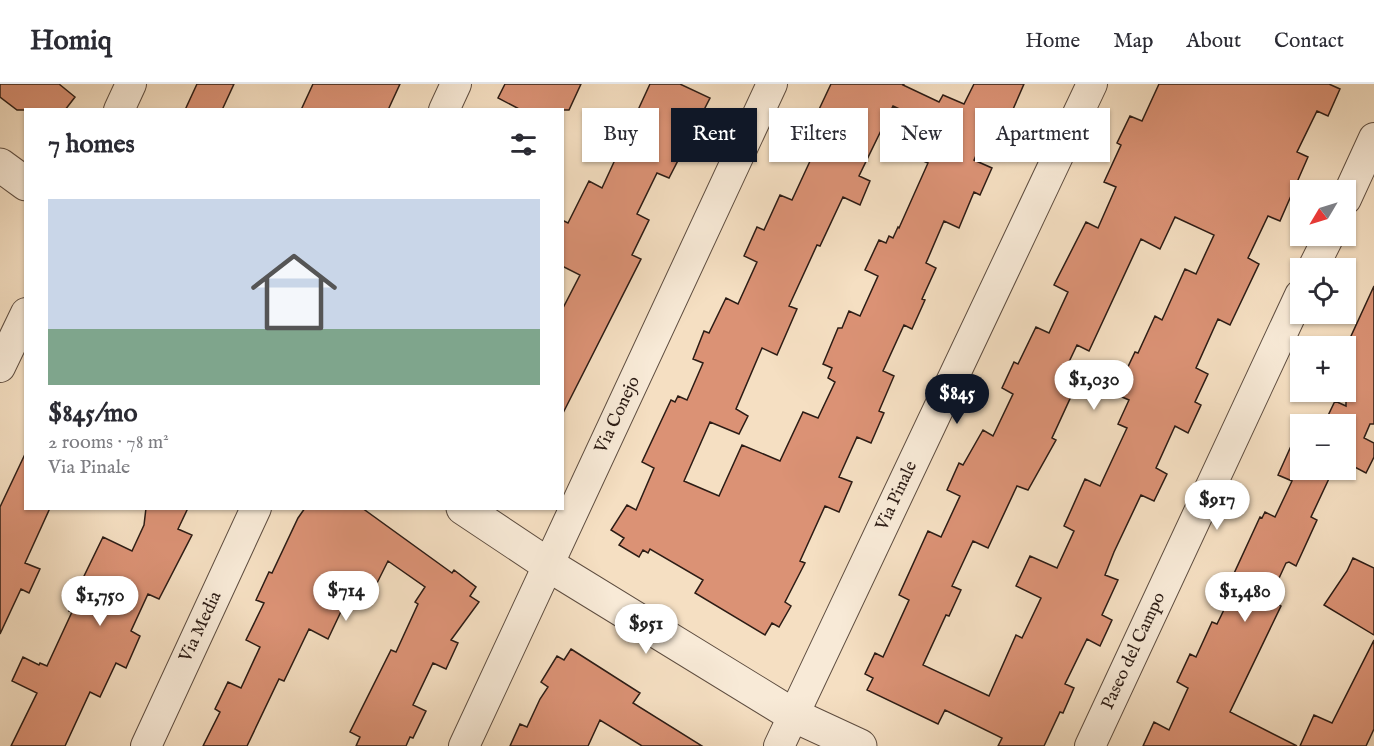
<!DOCTYPE html>
<html lang="en">
<head>
<meta charset="utf-8">
<style>
  body { margin:0; font-family:"IM FELL English",serif; background:#f7f7f7; color:#2b2b33; height:100vh; display:flex; flex-direction:column; font-size:22px; white-space:nowrap }
  * { box-sizing:border-box; margin:0 }
  p { font-size:20px; color:#7c7c81 }
  .icon { flex:none; width:33px; height:33px; fill:none; stroke:currentColor; stroke-width:2; stroke-linecap:round; stroke-linejoin:round }
  .map { position:relative; flex:1; overflow:hidden }
  .drawer { position:absolute; left:24px; top:24px; width:540px; height:402px; display:flex; flex-direction:column; background:#fff; border-radius:0px; box-shadow:0 2px 4px #0004 }
  .drawer>* { flex:none }
  .guide { position:absolute; left:582px; top:24px; width:570px; height:54px; display:flex; gap:12px }
  .needle { width:39px; rotate:232deg }
  .buttons { position:absolute; left:1290px; top:96px; display:grid; gap:12px }
  .buttons a { display:grid; place-items:center; width:66px; height:66px; border-radius:0px; background:#fff; box-shadow:0 2px 4px #0004; font-size:30px }
  .price { position:absolute; translate:-50% -51px; padding:0 14px; border-radius:21px; background:#fff; color:#222; font-size:20px; line-height:39px; filter:drop-shadow(0 2px 3px #0008) }
  .price::after { content:''; position:absolute; left:50%; top:36px; width:18px; height:14px; margin-left:-9px; background:inherit; clip-path:polygon(0 0,100% 0,50% 100%) }
  .price.selected { background:#111827; color:#fff }
  ul { padding:0; list-style:none }
  li { display:grid; align-content:center; gap:12px; height:318px; padding:0 24px }
  li span { display:grid; place-items:center; height:186px; border-radius:0px; color:#555 }
  li>.icon { margin-inline-start:auto }
  span .icon { width:108px; height:108px; fill:#fffc; stroke-width:1 }
  li b { font-size:26px }
  h2 { display:flex; justify-content:space-between; align-items:center; height:72px; padding:0 24px; font-size:26px }
  .chip { padding:0 21px; border-radius:0px; background:#fff; box-shadow:0 2px 4px #0004; font-size:21px; line-height:54px }
  .chip.selected { background:#111827; color:#fff }
  header { display:flex; align-items:center; gap:36px; box-sizing:border-box; height:84px; padding:0 30px; background:#fff; border-bottom:2px solid #e1e1e2 }
  header strong { font-size:28px }
  nav { display:flex; gap:33px; margin-inline-start:auto; font-size:21px }
  .map>svg:first-child { display:block }
  .building { fill:#db9275; stroke:#2c1c15; stroke-width:1.5; fill-rule:evenodd }
  .lines { fill:none; stroke-linecap:round; stroke-linejoin:round }
  .minor-casing { stroke:#5e4d40; stroke-width:32 }
  .tertiary-casing { stroke:#5e4d40; stroke-width:35 }
  .minor { stroke:#f8ead7; stroke-width:30 }
  .tertiary { stroke:#f8ead7; stroke-width:33 }
  .labels { text-anchor:middle; dominant-baseline:central; stroke-width:4.5; stroke-linejoin:round; paint-order:stroke }
  .street-label { font-size:18px; fill:#2c1c15; stroke:#f8ead7 }
</style>
</head>
<body>
<header>
<strong>Homiq</strong>
<nav><a>Home</a><a>Map</a><a>About</a><a>Contact</a></nav>
</header>
<div class="map">
<svg width="1374" height="662" viewBox="0 0 1374 662">
  <rect width="100%" height="100%" fill="#f5dfc2"/>
  <filter id="stains"><feTurbulence type="fractalNoise" baseFrequency=".00333" numOctaves="4"/><feColorMatrix values="0 0 0 0 .2 0 0 0 0 .09 0 0 0 0 .02 0 0 0 .5 -.17"/></filter>
  <radialGradient id="worn" r=".72"><stop offset=".6" stop-color="#630" stop-opacity="0"/><stop offset="1" stop-color="#630" stop-opacity=".3"/></radialGradient>
  <path class="building" d="M0,0h59l16,13 -10,13h-48l-17,-13z
    M197,0h37l-12,26h-37z
    M313,0h87l-12,26h-87z
    M505,0h76l-12,26h-48l-23,-12z
    M650,0h30l30,14 -41,80 -12,-5 -20,41 12,6 -17,35 9,4 -79,156v-105l18,-35 -18,-9v-46l6,3 21,-42 13,7z
    M831,0h73l-1,1 36,17 4,-7 21,9 10,-20h50l-17,39 -14,-6 -19,43 18,8 -12,27 -6,-3 -15,36 -15,-7 -18,42 10,5 -14,31 3,1 -13,29 -8,-4 -21,46 11,5 -15,35 5,2 -13,30 -14,-6 -18,40 13,5 -13,30 -14,-6 -25,55 5,2 -20,39 6,4 -12,21 -7,-4 -7,12 -70,-42 8,-13 -53,-31 -2,4 -5,-3 -4,7 -20,-12 5,-7 -13,-8 16,-25 9,5 18,-42 -12,-6 29,-62 4,2 3,-6 9,4 16,-37 -10,-4 11,-28 5,2 17,-35 12,6 19,-42 -13,-6 13,-29 7,3 16,-35 12,5 19,-41 -13,-5zM893,22l34,16 -11,27 8,4 -3,7 7,3 -29,65 -1,-1 -5,11 -4,-2 -3,7 -7,-3 -14,30 13,6 -18,40 -11,-5 -7,17h-4l-15,36 9,4 -4,10 7,4 -17,36 -15,-6 -23,49 -38,-16 -23,51 -35,-15 26,-59 29,12 9,-18 -12,-7 26,-61 15,7 20,-46 -8,-3 28,-61 3,1 23,-49 17,8 10,-24 -11,-5z
    M1159,0h170l11,5 -12,27 -11,-5 -20,41 11,5 -28,64 -12,-5 -20,42 11,6 -29,61 -12,-6 -22,49 12,6 -13,28 6,3 -13,28 -13,-7 -19,42 11,6 -13,27 -13,-6 -27,57 -9,23 13,5 -16,35 10,5 -12,26 -13,-7 -22,45 9,4 -11,25 -3,-1 -16,34h-46l4,-8 -57,-28 -7,14 -71,-34 6,-12 -8,-4 10,-21 8,4 26,-57 -10,-5 29,-64 13,6 19,-41 -13,-6 12,-27 4,2 20,-35 10,6 20,-42 -11,-6 12,-26 4,2 18,-37 13,6 19,-41 -14,-7 32,-63 12,6 18,-41 -12,-5 17,-37 -4,-2 13,-27 12,5zM1175,133l39,18 -18,39 -11,-5 -23,51 -7,-4 -17,37 -3,-1 -20,42 14,6 -11,24 9,4 -27,58 -15,-7 -21,47 10,5 -17,37 -27,-12 -14,30 25,12 -19,40 -6,-3 -27,61 -66,-31 23,-50 3,1 12,-26 -9,-4 21,-45 15,7 29,-62 11,4 28,-50 -4,-2 22,-48 -15,-7 18,-38 12,6 52,-112 19,10z
    M1374,202v138h-4l-6,14 10,5v14l-8,16 -15,-8 -5,12v-53h-22l11,-23 11,5v-59z
    M1300,342v44h33l-22,47 6,3 -21,46 -7,-4 -3,1 -17,37 12,6 -51,106 67,34h-154l11,-24 15,8 19,-42 -11,-6 13,-28 6,3 16,-35 5,2 20,-41 -6,-3 29,-63 2,1 3,-6 10,5 17,-36 -14,-6z
    M26,368v56h24l-25,55 15,6 -11,24 -8,-4 -21,45v-127z
    M146,424h42l-10,21 14,6 -33,64 -11,-5 -17,37 9,5 -14,32 -10,-5 -16,34 -10,-5 -25,54h-54l26,-53 -25,-12 11,-24 16,8 1,-2 7,3 25,-54 -3,-1 3,-5 -2,-1 33,-68 29,14 12,-26z
    M305,424h57l90,65 2,-3 22,17 -6,9 9,6 -28,38 7,3 -12,26 -13,-6 -20,42 13,6 -13,27 -3,-1 -4,9h-50l4,-9 -10,-5 41,-82 5,2 22,-48 -3,-2 10,-15 -37,-26 -16,32 -18,-9 -26,55 -19,-10 -25,52 -5,-2 -32,67h-44l17,-34 -5,-3 13,-27 13,6 19,-41 -14,-7 18,-37 -8,-3 13,-28 3,1 26,-55z
    M1353,474l21,10v67l-50,-30 23,-34z
    M1374,556v89l-8,17h-66l14,-31 18,8z
    M571,565l69,44 -7,10 69,43h-60l-42,-26 -12,26h-78l10,-22 7,3 13,-28 8,-12 -7,-5 16,-26 7,4z"/>
  <g class="lines">
    <defs>
      <path id="minor" d="M119,26l12,-26
        M444,26l12,-26
        M1346,115l28,-61
        M1313,184l16,-32
        M0,283l26,-54
        M146,662l110,-238
        M464,662l308,-662
        M779,662l313,-662
        M1090,662l210,-451"/>
      <path id="tertiary" d="M0,81l26,19
        M463,424l84,56 246,151 67,31"/>
    </defs>
    <use href="#minor" class="minor-casing"/>
    <use href="#tertiary" class="tertiary-casing"/>
    <use href="#minor" class="minor"/>
    <use href="#tertiary" class="tertiary"/>
  </g>
  <g class="labels">
    <g class="street-label">
      <text transform="translate(618 331) rotate(-65)">Via Conejo</text>
      <text transform="translate(897 412) rotate(-65)">Via Pinale</text>
      <text transform="translate(201 543) rotate(-65)">Via Media</text>
      <text transform="translate(1134 567) rotate(-65)">Paseo del Campo</text>
    </g>
  </g>
  <rect width="100%" height="100%" filter="url(#stains)"/>
  <rect width="100%" height="100%" fill="url(#worn)"/>
</svg>
<div class="buttons">
<a><svg class="needle" viewBox="-14 -14 28 28"><path d="M0-13l5 13h-10z" fill="#e53935"/><path d="M0 13l5-13h-10z" fill="#7c7c81"/></svg></a>
<a><svg class="icon" aria-label="locate" viewBox="0 0 24 24"><circle cx="12" cy="12" r="6"/><path d="M12 2v4M12 18v4M2 12h4M18 12h4"/></svg></a>
<a>+</a>
<a>−</a>
</div>
<b class="price" style="left:1094px;top:327px">$1,030</b>
<b class="price selected" style="left:957px;top:341px">$845</b>
<b class="price" style="left:1217px;top:447px">$917</b>
<b class="price" style="left:346px;top:538px">$714</b>
<b class="price" style="left:1245px;top:539px">$1,480</b>
<b class="price" style="left:100px;top:543px">$1,750</b>
<b class="price" style="left:646px;top:571px">$951</b>
<div class="guide">
<a class="chip">Buy</a>
<a class="chip selected">Rent</a>
<a class="chip">Filters</a>
<a class="chip">New</a>
<a class="chip">Apartment</a>
</div>
<section class="drawer">
<h2>7 homes<svg class="icon" aria-label="filters" viewBox="0 0 24 24"><path d="M4 7h16M4 17h16"/><circle cx="9" cy="7" r="2"/><circle cx="15" cy="17" r="2"/></svg></h2>
<ul>
<li><span style="background:linear-gradient(#c9d6e8 70%,#7fa58c 0)"><svg class="icon" aria-label="home" viewBox="0 0 24 24"><path d="M3 11l9-7 9 7M6 9v11h12V9"/></svg></span><div><b>$845/mo</b><p>2 rooms · 78 m²</p><p>Via Pinale</p></div></li>
</ul>
</section>
</div>
</body>
</html>
